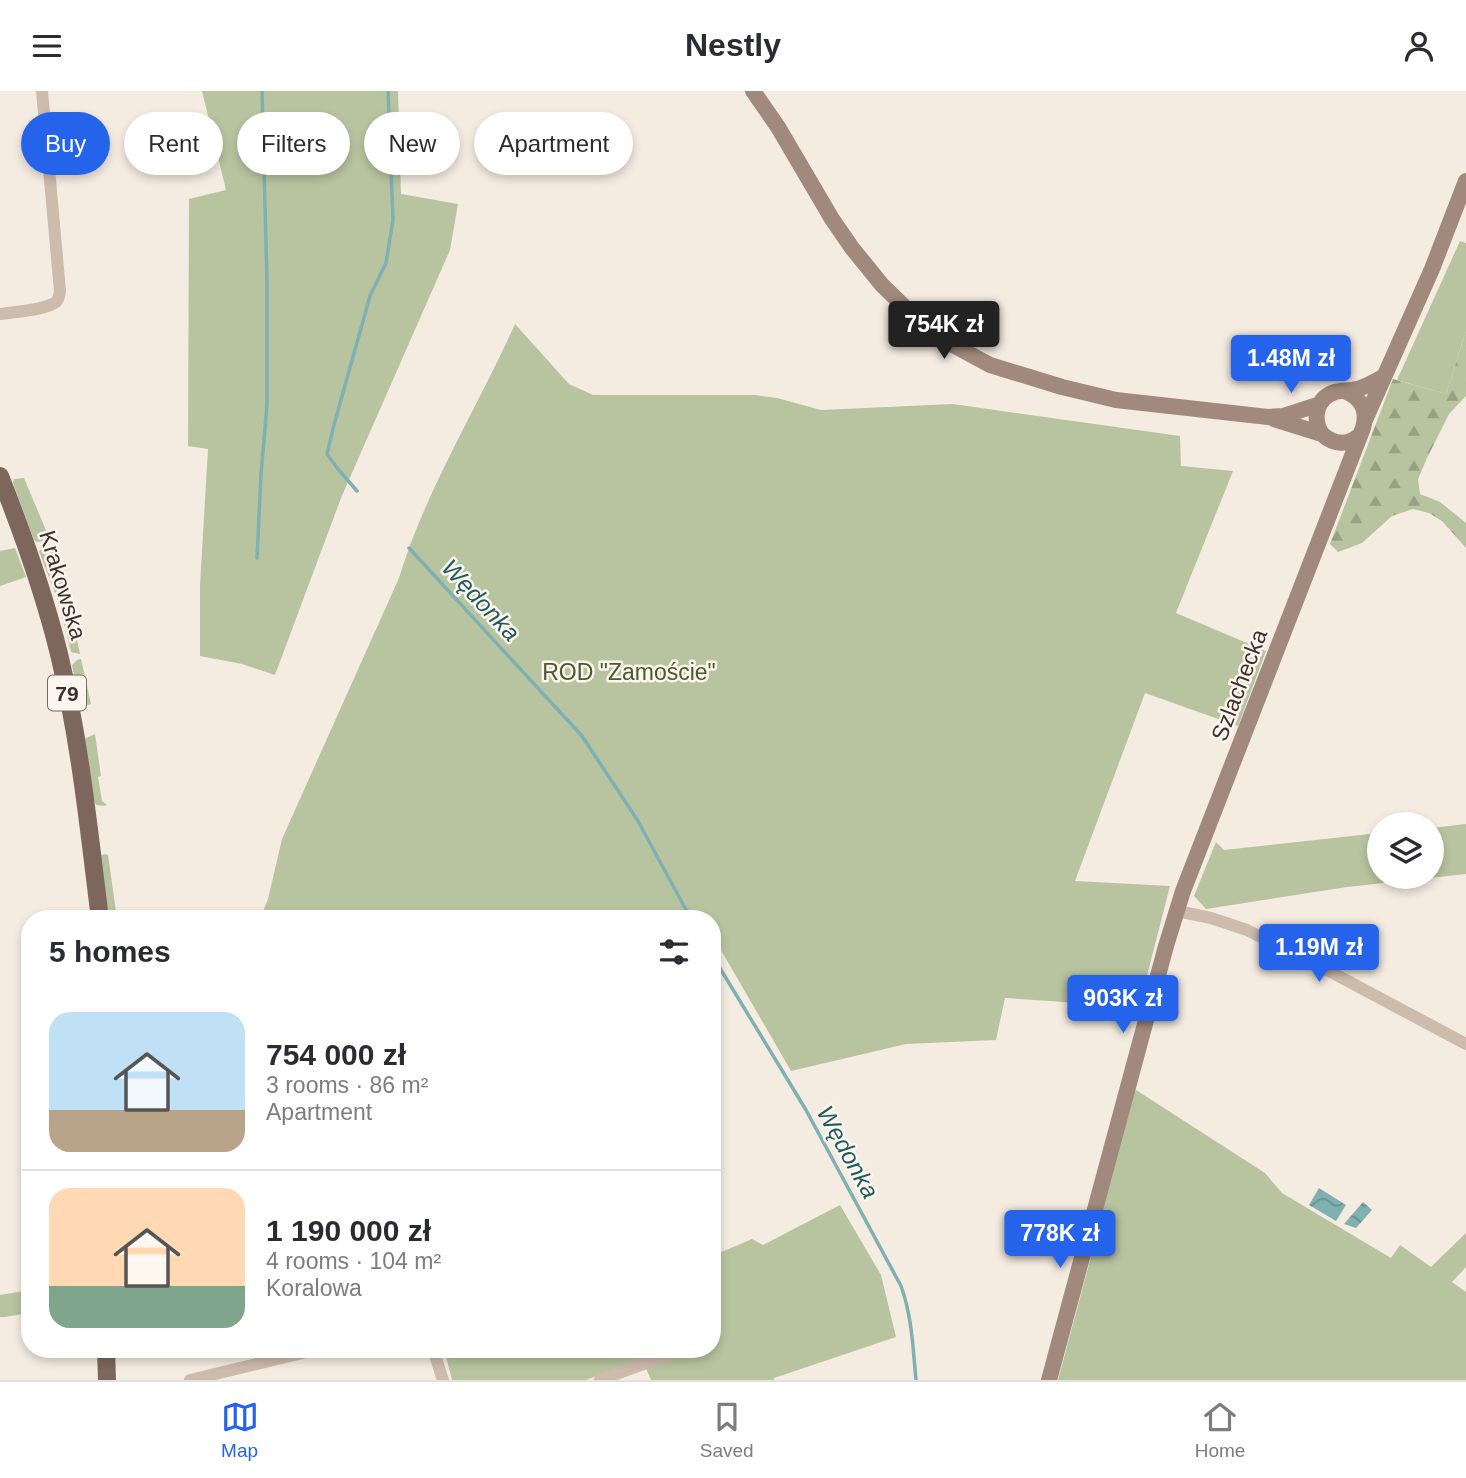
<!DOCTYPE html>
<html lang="en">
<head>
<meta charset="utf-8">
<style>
  body { margin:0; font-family:Arial,sans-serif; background:#f7f7f7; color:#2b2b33; height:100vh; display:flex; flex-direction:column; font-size:26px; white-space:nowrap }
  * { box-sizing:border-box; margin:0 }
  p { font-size:23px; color:#7c7c81 }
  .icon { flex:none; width:38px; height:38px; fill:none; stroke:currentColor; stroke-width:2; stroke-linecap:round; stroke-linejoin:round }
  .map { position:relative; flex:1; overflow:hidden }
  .panel { position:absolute; left:21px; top:819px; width:700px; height:448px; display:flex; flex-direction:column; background:#fff; border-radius:28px; box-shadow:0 4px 10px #0003 }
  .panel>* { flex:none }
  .hud { position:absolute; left:21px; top:21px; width:700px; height:63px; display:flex; gap:14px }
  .buttons { position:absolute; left:1367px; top:721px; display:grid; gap:14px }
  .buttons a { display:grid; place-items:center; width:77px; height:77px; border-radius:50%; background:#fff; box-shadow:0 4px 10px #0003; font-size:35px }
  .price { position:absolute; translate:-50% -60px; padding:0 16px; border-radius:7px; background:#2563eb; color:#fff; font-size:23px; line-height:46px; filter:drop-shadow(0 2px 4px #0008) }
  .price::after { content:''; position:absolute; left:50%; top:42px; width:21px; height:16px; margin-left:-10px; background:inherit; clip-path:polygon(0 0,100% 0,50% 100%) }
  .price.active { background:#222; color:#fff }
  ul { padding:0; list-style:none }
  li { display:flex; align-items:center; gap:21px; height:175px; padding:0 28px }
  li+li { border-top:2px solid #e1e1e2 }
  li span { display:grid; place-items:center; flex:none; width:196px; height:140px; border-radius:21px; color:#555 }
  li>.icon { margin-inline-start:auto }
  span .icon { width:84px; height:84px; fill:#fffc; stroke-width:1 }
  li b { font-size:30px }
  h2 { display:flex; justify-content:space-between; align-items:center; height:84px; padding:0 28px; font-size:30px }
  .tag { padding:0 24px; border-radius:32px; background:#fff; box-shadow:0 4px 10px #0003; font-size:24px; line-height:63px }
  .tag.active { background:#2563eb; color:#fff }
  header { display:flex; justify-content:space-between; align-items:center; height:91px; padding:0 28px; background:#fff; font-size:32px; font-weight:600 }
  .tabs { display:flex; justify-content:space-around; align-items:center; height:98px; border-top:2px solid #e1e1e2; background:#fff; font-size:19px; color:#7c7c81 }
  .tabs a { display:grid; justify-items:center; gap:4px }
  .tabs .active { color:#2563eb }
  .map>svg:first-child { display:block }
  .green { fill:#b8c4a0 }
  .forest { fill:url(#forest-firs) }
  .water { fill:url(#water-waves) }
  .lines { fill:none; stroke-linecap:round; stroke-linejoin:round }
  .stream { stroke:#7fb0b2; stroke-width:3.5 }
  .street { stroke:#cdbbac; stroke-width:12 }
  .secondary { stroke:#a18a7d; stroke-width:16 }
  .primary { stroke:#7d675c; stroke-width:18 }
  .labels { text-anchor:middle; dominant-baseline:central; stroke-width:5; stroke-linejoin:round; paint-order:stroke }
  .shield { fill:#fbf5ee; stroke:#756b66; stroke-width:2 }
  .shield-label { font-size:21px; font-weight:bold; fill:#3b302b }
  .street-label { font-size:23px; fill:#3b302b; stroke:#fbf5ee }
  .park-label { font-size:23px; fill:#4a5a2e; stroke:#fbf5ee }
  .water-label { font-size:24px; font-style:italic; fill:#1f5a5e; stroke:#fbf5ee }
</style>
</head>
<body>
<header><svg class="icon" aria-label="menu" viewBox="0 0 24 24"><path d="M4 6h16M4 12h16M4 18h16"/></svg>Nestly<svg class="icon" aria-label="person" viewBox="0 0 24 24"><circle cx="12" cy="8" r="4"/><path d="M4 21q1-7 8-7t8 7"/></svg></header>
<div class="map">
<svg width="1466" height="1289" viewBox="0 0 1466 1289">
  <defs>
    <pattern id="forest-firs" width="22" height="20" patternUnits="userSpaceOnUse" patternTransform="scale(1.75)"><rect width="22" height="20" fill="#b8c4a0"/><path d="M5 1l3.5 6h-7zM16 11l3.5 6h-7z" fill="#97a083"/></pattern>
    <pattern id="water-waves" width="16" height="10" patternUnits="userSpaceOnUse" patternTransform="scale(1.75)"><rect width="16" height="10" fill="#7fb0b2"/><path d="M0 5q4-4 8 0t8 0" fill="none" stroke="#699091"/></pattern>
  </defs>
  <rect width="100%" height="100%" fill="#f4ebe1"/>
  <path class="green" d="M202,0h196l3,103 57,10 -8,46 -109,248 -66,177 -33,-11 -42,-8v-71l8,-136 -20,-3 1,-247 37,-9z
    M1460,150l6,2v88l-20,63 -49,-14z
    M515,233l54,60 24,11h162l22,3 44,12 132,-6 227,32 1,30 52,5 -57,142 90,38 -28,75 -93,-33 -70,188 95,5 -31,121 -134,-9 -9,42 -90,4 -115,27 -70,-121 -5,-7 -4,2v-26h-452l8,-20 14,-60 117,-261c27,-89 78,-169 116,-254z
    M24,387l26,62 -13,2 -3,-2 -21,-57 1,-4z
    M51,455l18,55h-11l-19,-50 5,-4z
    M15,457l11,29 -26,9v-35z
    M71,520l9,43 -9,-2 -9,-37z
    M81,568l10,45c-7,2 -9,1 -12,-5l-7,-34 5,-5z
    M95,643l6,42 -3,1 4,24 4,3v2l-10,-1 -3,-7 -9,-59z
    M1466,733v50l-119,13 -141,22 -12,-13 22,-54 8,8 155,-17v44h53v-49z
    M104,763l4,1 9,64h-8l-9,-63z
    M1133,997l132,85 17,20 109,65 9,-13 31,22 35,-34v34l-14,15 14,10v88h-408l33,-123z
    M840,1114l41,70 15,62 -122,41v2h-123l-9,-21 -56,21h-134l-8,-31h268v-93l40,-17 11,6z
    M30,1199v23l-25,4h-5v-22z"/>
  <path class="forest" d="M1466,240v65l-17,18 -22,44 -9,21 2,15 20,8 26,21v25l-24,-27 -13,-8 -16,-4 -21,7 -30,27 -24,9 -8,-8 63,-165 53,15z"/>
  <path class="water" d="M1319,1097l27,17 -10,16 -27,-16z
    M1363,1111l9,8 -16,18 -12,-4z"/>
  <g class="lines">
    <path class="stream" d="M357,400l-19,-22 -11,-15 7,-29 36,-129 16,-33 7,-43 -5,-129
      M409,457l173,188 56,85 53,98
      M257,467l4,-84 6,-69v-123l-5,-191
      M712,864l94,155 95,176c11,30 12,63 15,94"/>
    <path class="street" d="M0,223c13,-2 46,-4 56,-12 3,-3 3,-6 4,-11l-18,-200
      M1177,820l34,7 36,12 82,41 137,73
      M433,1258l10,31
      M190,1289l125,-30
      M600,1289l84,-31"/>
    <path class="secondary" d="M753,0l25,36 54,92 20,29 30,37 35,34 36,26 37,20 72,22 54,13 152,17 15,-1 37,-12
      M1274,328l48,15c12,11 26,12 38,1
      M1365,329l67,-151 34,-88
      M1322,343c-10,-15 -6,-36 13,-42 7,-2 15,-1 22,-3 9,-2 17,-7 26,-12
      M1049,1289l117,-434 17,-55 180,-463c5,-17 -2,-31 -19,-37"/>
    <path class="primary" d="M0,385c23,58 44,117 59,178 21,87 30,177 41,265
      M106,1258l1,31"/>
  </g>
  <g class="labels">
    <rect class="shield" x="48" y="584.5" width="38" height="35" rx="5"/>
    <g class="shield-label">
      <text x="67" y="602">79</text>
    </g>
    <g class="street-label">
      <text transform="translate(63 494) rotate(73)">Krakowska</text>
      <text transform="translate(1239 594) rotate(-69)">Szlachecka</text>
    </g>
    <g class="park-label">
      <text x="629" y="581">ROD "Zamoście"</text>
    </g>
    <g class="water-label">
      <text transform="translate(481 509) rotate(47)">Wędonka</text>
      <text transform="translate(848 1061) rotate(61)">Wędonka</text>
    </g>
  </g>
</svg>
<div class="buttons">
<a><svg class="icon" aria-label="layers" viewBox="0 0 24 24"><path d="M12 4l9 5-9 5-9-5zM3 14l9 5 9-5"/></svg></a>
</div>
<b class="price active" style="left:944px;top:270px">754K zł</b>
<b class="price" style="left:1291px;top:304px">1.48M zł</b>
<b class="price" style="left:1319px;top:893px">1.19M zł</b>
<b class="price" style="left:1123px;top:944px">903K zł</b>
<b class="price" style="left:1060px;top:1179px">778K zł</b>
<div class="hud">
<a class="tag active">Buy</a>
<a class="tag">Rent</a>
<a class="tag">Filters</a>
<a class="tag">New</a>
<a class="tag">Apartment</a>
</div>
<section class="panel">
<h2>5 homes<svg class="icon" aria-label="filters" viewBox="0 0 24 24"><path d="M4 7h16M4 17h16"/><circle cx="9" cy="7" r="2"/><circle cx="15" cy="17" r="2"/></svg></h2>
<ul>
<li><span style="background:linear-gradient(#bfe0f5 70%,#b9a48a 0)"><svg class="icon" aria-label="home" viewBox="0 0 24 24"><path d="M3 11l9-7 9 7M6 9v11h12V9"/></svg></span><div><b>754 000 zł</b><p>3 rooms · 86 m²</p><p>Apartment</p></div></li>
<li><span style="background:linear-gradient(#ffd9b3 70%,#7fa58c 0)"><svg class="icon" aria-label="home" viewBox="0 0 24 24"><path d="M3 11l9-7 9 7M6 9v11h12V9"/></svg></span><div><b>1 190 000 zł</b><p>4 rooms · 104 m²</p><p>Koralowa</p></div></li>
</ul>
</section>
</div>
<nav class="tabs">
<a class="active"><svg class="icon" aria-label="map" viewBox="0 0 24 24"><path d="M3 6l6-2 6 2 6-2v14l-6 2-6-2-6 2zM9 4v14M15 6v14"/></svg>Map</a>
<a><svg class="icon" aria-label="saved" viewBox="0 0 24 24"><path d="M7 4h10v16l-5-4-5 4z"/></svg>Saved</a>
<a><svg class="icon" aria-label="home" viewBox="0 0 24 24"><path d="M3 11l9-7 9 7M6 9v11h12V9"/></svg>Home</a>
</nav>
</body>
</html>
